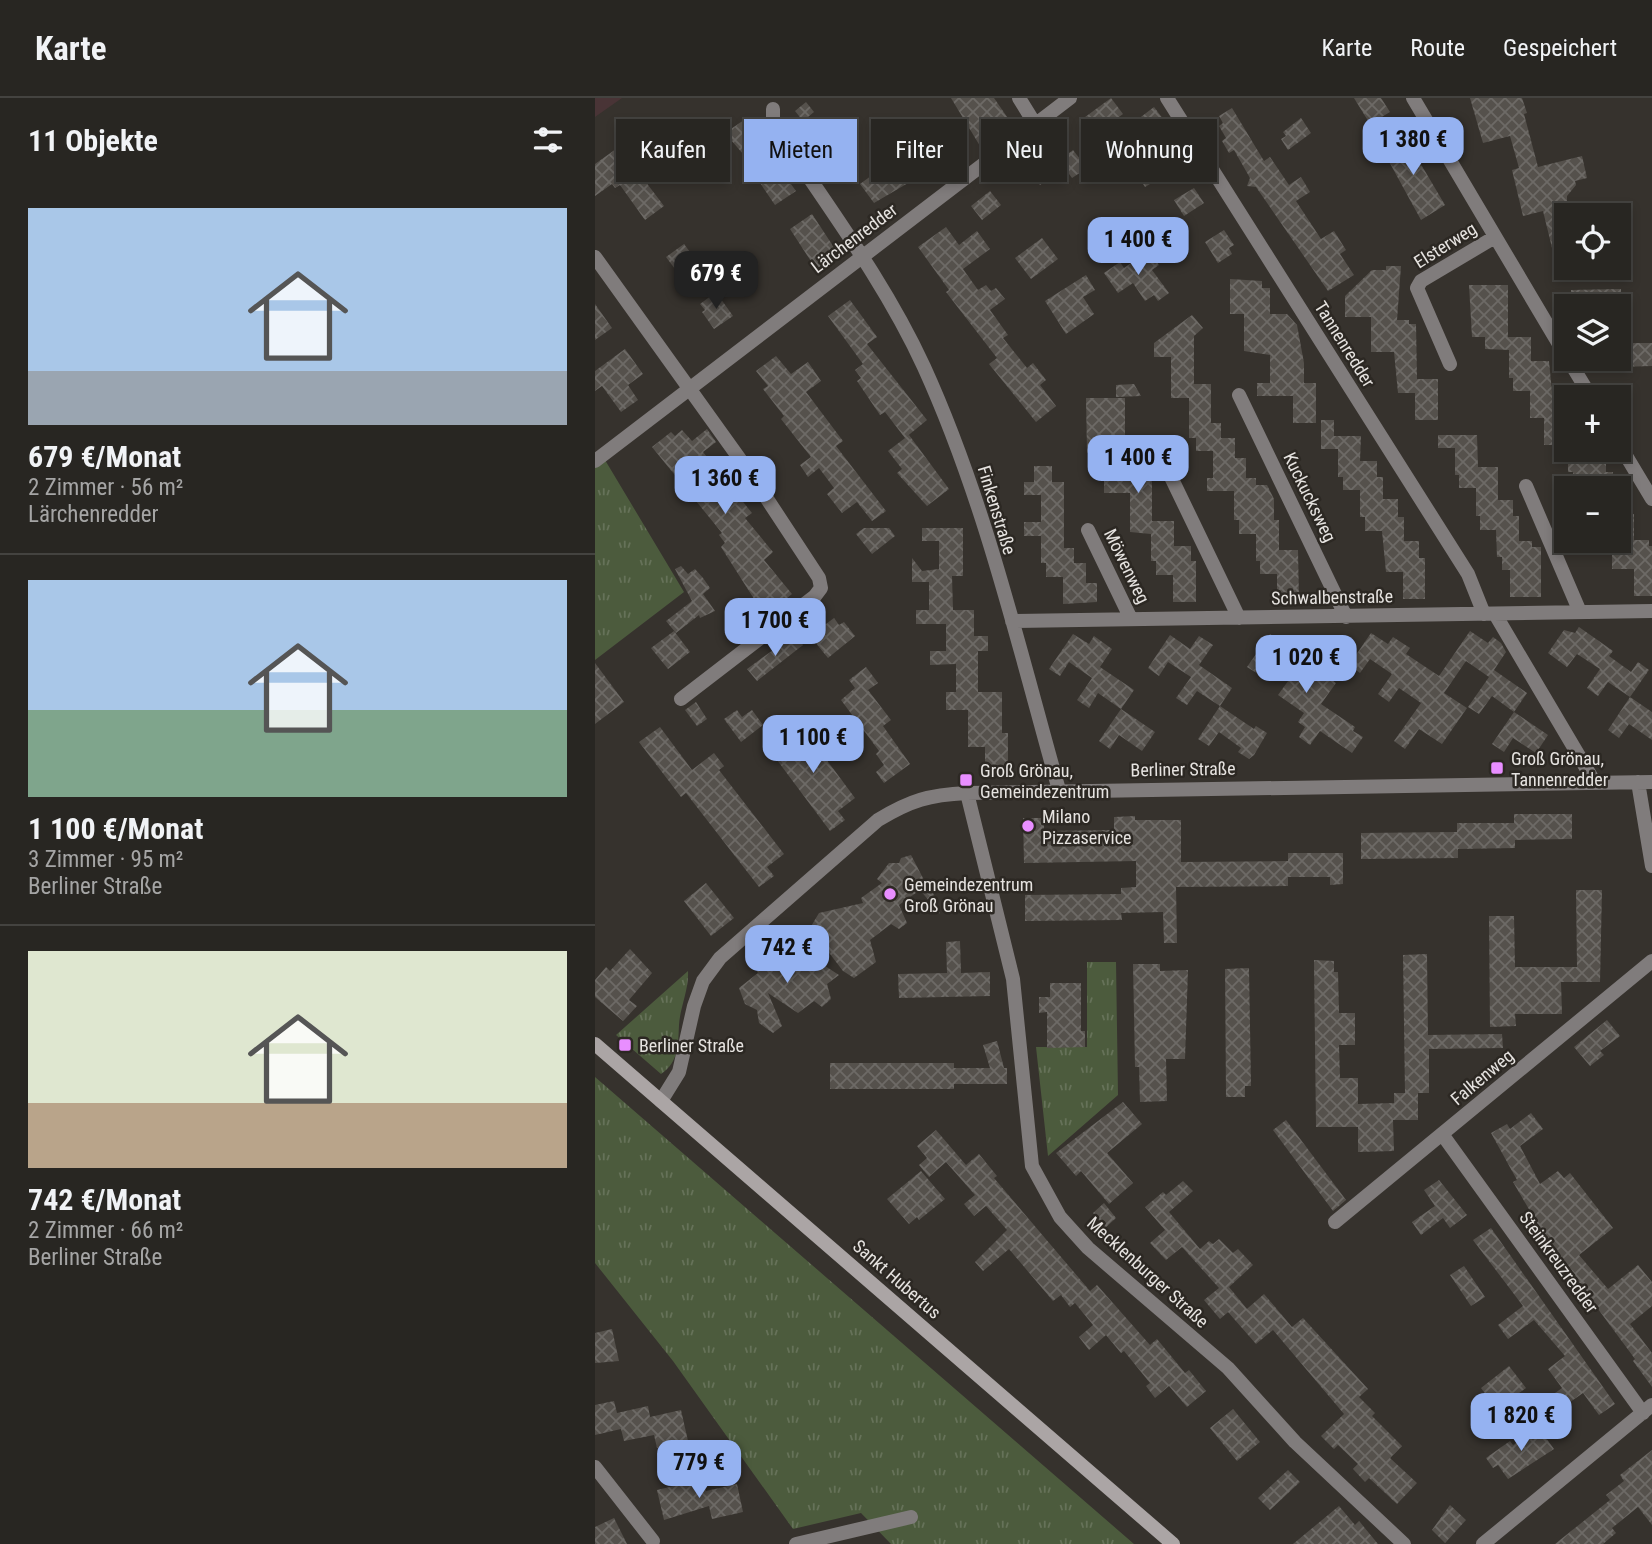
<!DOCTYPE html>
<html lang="de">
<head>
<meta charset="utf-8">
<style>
  body { margin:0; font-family:"Roboto Condensed",sans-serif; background:#34322f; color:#f1f3f6; height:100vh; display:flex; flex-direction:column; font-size:26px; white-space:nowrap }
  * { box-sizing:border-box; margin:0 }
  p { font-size:23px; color:#a5a5a5 }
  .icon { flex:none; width:38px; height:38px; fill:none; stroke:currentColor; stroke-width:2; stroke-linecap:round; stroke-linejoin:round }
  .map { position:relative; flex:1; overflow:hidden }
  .panel { display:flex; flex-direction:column; background:#282622; width:595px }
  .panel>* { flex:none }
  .top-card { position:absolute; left:21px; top:21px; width:665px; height:63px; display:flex; gap:14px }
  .buttons { position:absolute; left:959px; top:105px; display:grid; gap:14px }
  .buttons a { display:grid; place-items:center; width:77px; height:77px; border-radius:0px; background:#282622; box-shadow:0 4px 10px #0003,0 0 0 2px #444340; font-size:35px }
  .price { position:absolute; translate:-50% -60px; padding:0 16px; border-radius:14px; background:#95b2f1; color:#111; font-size:23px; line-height:46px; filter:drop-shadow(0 2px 4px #0008) }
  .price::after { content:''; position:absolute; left:50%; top:42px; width:21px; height:16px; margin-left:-10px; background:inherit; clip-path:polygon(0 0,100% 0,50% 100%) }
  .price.active { background:#222; color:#fff }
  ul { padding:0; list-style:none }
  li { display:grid; align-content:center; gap:14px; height:371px; padding:0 28px }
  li+li { border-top:2px solid #444340 }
  li span { display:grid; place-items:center; height:217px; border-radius:0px; color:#555 }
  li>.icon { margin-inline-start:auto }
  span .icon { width:126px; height:126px; fill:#fffc; stroke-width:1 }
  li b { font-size:30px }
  h2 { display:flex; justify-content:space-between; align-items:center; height:84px; padding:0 28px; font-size:30px }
  .chip { padding:0 24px; border-radius:0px; background:#282622; box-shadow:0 4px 10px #0003,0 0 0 2px #444340; font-size:24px; line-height:63px }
  .chip.active { background:#95b2f1; color:#111 }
  header { display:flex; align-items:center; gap:42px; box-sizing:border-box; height:98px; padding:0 35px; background:#282622; border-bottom:2px solid #444340 }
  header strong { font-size:33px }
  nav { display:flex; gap:38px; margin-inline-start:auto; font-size:24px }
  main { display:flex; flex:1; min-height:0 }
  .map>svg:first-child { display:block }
  .commercial { fill:#493436 }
  .grass { fill:url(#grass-tufts) }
  .building { fill:url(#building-cross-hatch) }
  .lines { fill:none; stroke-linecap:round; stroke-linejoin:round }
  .street { stroke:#807c7c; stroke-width:14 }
  .secondary { stroke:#aba5a5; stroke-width:14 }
  .poi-dot { fill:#e88eff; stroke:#2c2823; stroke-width:2.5 }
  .labels { text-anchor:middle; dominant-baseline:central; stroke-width:5; stroke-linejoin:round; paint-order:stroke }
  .street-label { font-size:18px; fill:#e6e3e0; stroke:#2c2823 }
  .poi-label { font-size:18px; fill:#e6e3e0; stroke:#2c2823; text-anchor:start }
</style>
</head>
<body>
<header>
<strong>Karte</strong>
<nav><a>Karte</a><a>Route</a><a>Gespeichert</a></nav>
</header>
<main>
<section class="panel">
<h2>11 Objekte<svg class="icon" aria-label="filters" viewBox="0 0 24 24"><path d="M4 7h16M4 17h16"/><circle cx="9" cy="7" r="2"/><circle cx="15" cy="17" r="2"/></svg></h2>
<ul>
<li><span style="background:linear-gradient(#a9c7e8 75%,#9aa5b1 0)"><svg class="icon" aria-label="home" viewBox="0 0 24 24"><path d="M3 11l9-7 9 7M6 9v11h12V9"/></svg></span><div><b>679 €/Monat</b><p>2 Zimmer · 56 m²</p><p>Lärchenredder</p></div></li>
<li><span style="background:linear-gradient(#a9c7e8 60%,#7fa58c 0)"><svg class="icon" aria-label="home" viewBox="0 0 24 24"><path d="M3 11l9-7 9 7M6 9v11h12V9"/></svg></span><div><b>1 100 €/Monat</b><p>3 Zimmer · 95 m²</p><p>Berliner Straße</p></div></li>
<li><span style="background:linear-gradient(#dfe7d0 70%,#b9a48a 0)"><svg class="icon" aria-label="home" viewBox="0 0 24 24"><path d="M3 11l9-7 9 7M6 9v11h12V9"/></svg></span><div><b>742 €/Monat</b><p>2 Zimmer · 66 m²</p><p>Berliner Straße</p></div></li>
</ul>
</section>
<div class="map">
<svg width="1057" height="1446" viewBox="0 0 1057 1446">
  <defs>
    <pattern id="grass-tufts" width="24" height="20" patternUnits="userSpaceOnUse" patternTransform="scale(1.75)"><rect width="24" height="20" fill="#4c5b3d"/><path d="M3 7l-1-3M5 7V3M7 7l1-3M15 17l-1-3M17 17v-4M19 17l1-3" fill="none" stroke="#667259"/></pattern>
    <pattern id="building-cross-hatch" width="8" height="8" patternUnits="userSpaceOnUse" patternTransform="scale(1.75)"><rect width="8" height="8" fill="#55514c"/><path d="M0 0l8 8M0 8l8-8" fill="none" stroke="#6d6a66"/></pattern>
  </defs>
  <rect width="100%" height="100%" fill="#36322d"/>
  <path class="commercial" d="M0,0h27l-27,19z"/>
  <path class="grass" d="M10,362l79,132 -89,68v-192z
    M492,864h29l2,133 -70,61 -12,-109h51z
    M93,873c1,19 -8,36 -9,54 -1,19 0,37 -18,49l-45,-39z
    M0,979l539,467h-243l-30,-31 -68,16 -120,-168 -78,-98z"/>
  <path class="building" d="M356,0h43l18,26 -32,22z
    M516,0l12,16 -30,22 -12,-16z
    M759,0h27l9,14 -20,12z
    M875,0h52l5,15 -3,1 14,53 44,-11 5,22 -12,3 1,4 -9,11v5l-9,2 8,24v31l-11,2 -12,-49 -20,5 -11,-46 7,-2 -9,-32 -27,7z
    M211,4l8,10 -11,9 -8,-10z
    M559,9l10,13 -8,6 22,34 -17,10 4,5 -20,12 -18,-28 18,-12 -16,-21z
    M637,10l32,53 6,-4 19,28 12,-8 9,15 -14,9 25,38 13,-8 12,19 -6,4 14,21 -26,16 -72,-104 -9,-1 3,-8 -16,-28 -5,3 -7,-12 4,-3 -7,-12 4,-3 -4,-7z
    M706,20l10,15 -23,17 -7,-11 5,-3 -3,-4z
    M149,22l18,31 -13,10 -24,-28z
    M252,26l11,17 -20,14 -12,-18z
    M808,36l42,71 -24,15 -40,-73z
    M454,49l10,14 14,-11 14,18 -15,10 -8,-11 -24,18 -15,-20z
    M21,51l23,31 3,-3 22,29 -19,14 -25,-35 -5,3 -3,-4 -17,12v-32z
    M309,65l11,16 -41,24 -14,-19 19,-14 5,7z
    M185,71l16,22 -21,14 -15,-22z
    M599,90l10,15 -20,13 -10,-16z
    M395,93l11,14 -19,15 -11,-14z
    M217,116l27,41 -23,14 -26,-40z
    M351,129l13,18 18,-14 13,18 -27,20 15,21 8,-5 5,6 5,-3 9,11 -15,11 18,25 -5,3 24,30 6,-5 13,17 -6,5 16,21 -20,16 -47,-58 8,-6 -51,-66 3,-2 -31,-43z
    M629,132l10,15 -5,3 3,6 -14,9 -13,-21z
    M447,140l16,21 -27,20 -16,-21z
    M89,146l12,16 -18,13 -12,-16z
    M554,152l10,15 -7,5 17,23 -11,8 -4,-6 -9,6 -12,-18 -15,10 -14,-20 16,-11 4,6z
    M791,168h15l-4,54h12v4h7l1,55h21v41h-23v-27h-17l-4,-41h-23v-35h-26v-21l27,-26h14z
    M491,177l9,15 -12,7 11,17 -28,20 -21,-33z
    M635,181l32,2v7h8v26h17l10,11 7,38v20h12v40h-23v-27h-36v-13h13v-28l-26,-4v-37h-14z
    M874,187h39v52h23v24h18l4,41h12l1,43h-22v-27h-14v-27h-17v-13h-4v-28l-24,-1v-12h-13z
    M1026,191v17h-50v-16z
    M121,194l17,24 -19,13 -12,-17 3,-2 -5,-6z
    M255,202l27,37 -10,7 60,76 -22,18 -20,-26 -5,3 -23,-34 4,-3 -6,-8 8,-6 -35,-48z
    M0,206l17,24 -17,12z
    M597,217l11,13 -9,8v48h17v39h10v15h14v20h11v20h10v7h11l7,14v21h5v30h19l1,51h-22v-27h-17v-13h-4v-27h-17v-14h-5v-29h-27v-13h6v-27h-17v-13h-7v-40h-18v-41h-17v-14z
    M1026,245h31v23l-33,1z
    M30,251l18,25 -15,11 10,15 -17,12 -19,-26 -7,5v-20z
    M181,258l15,18 17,-12 13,19 -15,11 37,49 -7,5 50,65 -14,10 -15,-19 -15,11 -15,-19 7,-6 -15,-20 -11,9 -8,-12 11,-8 -30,-38 3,-3 -21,-27 5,-3 -12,-15z
    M539,286l7,12 -25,1v-12z
    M491,300h39v67h11v15h16v41h22v25h17v15h5v41h-23v-27h-17v-14h-5v-27l-21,-2v-39h-26v-40h-17z
    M726,322h13v16h27l-1,25h17v16h6v22h15v18h6v24h15v17h6v41h-22v-27h-17l-4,-41h-17v-14h-5v-27h-17v-13h-5v-28h-17z
    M112,331l9,13 -13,10 49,61 -7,5 28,34 -9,8 28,34 -31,25 -10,-13 5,-4 -35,-55 4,-4 -6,-8 3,-2 -70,-86 19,-15 4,4 7,-6 10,11z
    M314,337l40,54 -22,17 -30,-33 5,-4 -14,-18z
    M843,337h39l1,32h20v33h15v16h6v25h13v6h9v50h-31v-27h-8v-13h-5l-1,-27h-16v-14h-4v-28h-17v-13h-4v-27h-17z
    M973,352h23v8h15v14h7v16l-40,-2v-14h-5z
    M439,368h18v16h12v66h10v15h12v20h11v19l-34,2v-27h-17v-14h-5v-27h-17v-14h17v-27h-17v-13h10z
    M1024,416h15v26h15v6h3v50h-18v-27h-22v-28h7z
    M269,430h25l6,8 -23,18 -16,-20z
    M327,430h41v48h-11l1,34h21v26h14v15h-10v41h24v41h6v41h-23v-27h-17v-37h-22v-18h10v-28l-26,1v-14h16v-27h-30v-14h13v-28h-17v-24l10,13 17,-2v-28h-17z
    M86,468l7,8 7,-5 8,9 7,10 -7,6 12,17 -15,7 -1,-3 -23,18 -10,-12 26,-20 -17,-32z
    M239,520l5,7 5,-3 11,14 -27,22 -18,-22z
    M984,529l34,24 -4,5 22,16 7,-10 11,8 -19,27 -22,-15 -10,14 -11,-8 13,-19 -23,-15 -10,13 -19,-14 16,-23 11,3z
    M79,533l16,21 -22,17 -17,-21z
    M875,533l18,12 5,-6 8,6 5,9 -12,18 33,23 -13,19 -22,-16 -13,18 -11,-7 21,-30 -23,-16 -22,32 23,15 -25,36 -23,-15 -14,20 -11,-8 27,-38 -22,-15 -10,14 -11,-8 14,-20 -22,-15 -10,14 -11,-8 22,-32 17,11 5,-7 17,11 -4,6 33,22z
    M200,536l8,11 -46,36 -10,-12z
    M478,536l16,10 5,-8 18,13 -12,18 34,23 -13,19 -23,-16 -9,15 -12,-8 15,-22 -23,-16 -9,14 -11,-7z
    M675,536l34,24 -4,5 22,16 3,-5 11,9 -15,21 34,23 -2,4 10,6 -11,16 -32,-22 -10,14 -11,-8 6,-10 -7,-5 6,-9 -26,-18 13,-18 -23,-16 -10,13 -11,-7z
    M575,537l20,14 9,-13 14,9 -14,20 33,23 -12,18 -23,-15 -10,14 -11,-7 15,-21 -23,-15 -9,14 -11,-8z
    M0,565l29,39 -29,22z
    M271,569l12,16 -10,7 23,30 -8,6 27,38 -26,19 -8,-11 8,-7 -8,-11 3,-3 -38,-51 14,-12 -6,-8z
    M1035,599l22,15v28l-23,-16 -10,14 -11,-8z
    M101,604l11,17 -10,7 -12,-16z
    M625,608l34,23 2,-3 11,7 -13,22 -5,4 -11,-7 3,-4 -22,-16 -10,14 -11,-7z
    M526,611l34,23 -13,19 -23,-16 -9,14 -11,-8z
    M142,612l5,7 10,-7 11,15 -22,17 -17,-23z
    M919,614l34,23 -12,18 -23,-15 -9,14 -12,-8z
    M202,622l58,78 -17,13 7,9 -15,11 -59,-79 15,-11 -6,-9z
    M65,629l32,43 22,-17 10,13 -5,4 65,84 -17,13 7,9 -15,11 -73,-94 -5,4 -42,-55z
    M919,716h58v25l-57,1v8l-57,1v9l-97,1v-26l96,-1v-9h57z
    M540,718v4h46v42l107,-1v-8h55v31l-13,1v-8h-42v9l-112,1 1,56h-13l-1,-31 -42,1 1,7 -97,1v-26l96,-1v-6l15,-1v-26l-112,2 -1,-45h21v13l70,-1v-13z
    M316,757l13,25h5l11,34 -20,-24 -21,15 8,18 -8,6 -8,-5 -21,16 6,22 -22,16 -11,-7 -33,-43 9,-15 44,-10 -2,-5 21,-15 -5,-4 12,-16h10l2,-5z
    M111,785l28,35 -23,18 -27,-35z
    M981,792h26l-2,92h-39l1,32h-47l1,12 -26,1 -1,-111h25l1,51h62z
    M365,843l1,32 29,-1v24l-91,2 -1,-24 49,-1 -1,-31z
    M193,844l51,33 -12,9 4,15 -9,8 -8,-6 -16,12 -30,-20 14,33 -9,7 -14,-10 -2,-13 -12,-6 -6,-16 19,-15 -2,-5z
    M35,851l22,24 -23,27 8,6 -14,15 -28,-24v-17l11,-13 4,4z
    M832,856l1,81 74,-1 1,14 -74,1v44h-11v27h-25l1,31 -36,1v-25h-42l-2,-167 20,1v11h4l1,41h16v32h-16l1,33h18v26l36,-1v-10h11l-2,-138z
    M538,866h27v7l28,-1 -3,89h-19l1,42 -27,1 -1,-35h-4z
    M654,870l2,118h-6v11h-19l-1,-128z
    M455,885h31v48h4v16l-38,1v-36l-8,1v-16h11z
    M1012,922l13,16 -20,15 4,4 -14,11 -16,-19z
    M402,943l7,27h3v16h-53v5h-124v-26h124v5h36l-7,-23z
    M528,1004l19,22 -35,29 26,30 -24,21 -28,-33 -5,5 -20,-23z
    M936,1015l12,16 -23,17 20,38 18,-13 6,7 6,-5 43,55 -34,27 29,34 30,-24 14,17v24l-22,18 22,29v34l-19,-26 2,-2 -88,-119 -34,-58 4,-2 -26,-47 16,-9 3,5z
    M691,1022l60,80 -13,11 -60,-81z
    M341,1032l30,35 13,-11 18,22 -3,2 96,113 7,-6 53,60 7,-6 28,34 4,-3 17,21 -19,16 -18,-21 -14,12 -9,-12 4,-3 -26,-32 -3,2 -15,-18 -17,15 -10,-13 14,-12 -18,-22 -5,4 -9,-12 -8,6 -44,-52 -26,22 -8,-9 32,-32 -21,-24 -12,10 -10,-12 11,-9 -29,-33 -17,15 -10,-12 8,-7 -10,-12z
    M326,1073l24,28 -26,21 -2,-3 -8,7 -22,-25z
    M844,1082l28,35 -17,13 -7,-10 -22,17 -9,-13 23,-16 -11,-16z
    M588,1083l10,10 -24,21 31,37 9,-8 4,3 6,-5 14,14 5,-4 15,16 -24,22 18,22 17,-15 28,33 11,-9 65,71 -9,8 16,16 -3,3 30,30 -12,12 27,25 -20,21 -28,-26 -4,4 -12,-13 5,-5 -20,-19 -4,4 -13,-13 23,-22 -71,-84 -17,14 -28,-32 -8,7 -16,-19 15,-12 -37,-41 -16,13 -16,-17 15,-13 -20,-23 18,-15 3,3z
    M509,1105l12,15 -11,10 -12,-15z
    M896,1130l124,176 -16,11 -16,-22 -27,19 -9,-13 15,-11 -14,-19 17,-13 -31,-36 -26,19 -10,-14 25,-19 -50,-66z
    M869,1168l21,31 -14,9 -21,-31z
    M17,1231l7,32 -24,2v-30z
    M914,1268l17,22 -29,21 -16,-21z
    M19,1303l3,12 31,-7 2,11 31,-7 7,31 -31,7 -3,-13 -30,6 -3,-12 -26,6v-30z
    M638,1311l27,33 -23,19 -27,-33z
    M943,1329l16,22 -46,30 -10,-14 -5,3 -7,-10 24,-17 3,4z
    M1057,1352v75l-14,-18 -26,21 4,5 -13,11h-48l55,-44 -4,-5 18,-14 -4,-6z
    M693,1372l12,12 -30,28 -12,-12z
    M108,1381l3,12 31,-7 6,28 -31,7 -3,-13 -45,14 -7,-30z
    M855,1407l16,15 -21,23 -13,-13z
    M744,1408l16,19 4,-4 19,23h-85z
    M19,1420l13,26h-32v-17z"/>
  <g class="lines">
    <path class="street" d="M424,0l16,26
      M572,0l301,476 16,40
      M818,0l153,258
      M178,11v15c52,79 111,156 151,243 61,134 95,281 135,423
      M0,159l157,219 67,102 2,10 -6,8 -134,103
      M973,261l23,38
      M855,266l-33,-76 4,-7 74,-44
      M644,297l107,222
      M1024,346l33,55
      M561,348l83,172
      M0,363l475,-363
      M931,388l54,126
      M493,432l43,89
      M900,516l100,169
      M417,523l640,-10
      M1043,684l14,84
      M372,695l46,186 19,187 28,51 28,31 140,120 67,74 109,102
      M66,1003l18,-29 15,-66 9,-25 17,-23 158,-138c33,-20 51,-25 89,-27l685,-11
      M847,1036l201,279
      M740,1124l317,-261
      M0,1369l58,74
      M201,1446l115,-27
      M888,1446l169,-139"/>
    <path class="secondary" d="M0,946l578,500"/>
  </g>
  <g class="poi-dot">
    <rect x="895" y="663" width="14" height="14" rx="3.5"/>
    <rect x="364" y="675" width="14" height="14" rx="3.5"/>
    <circle cx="433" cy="728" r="7"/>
    <circle cx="295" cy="796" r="7"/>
    <rect x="23" y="940" width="14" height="14" rx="3.5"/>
  </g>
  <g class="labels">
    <g class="street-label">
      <text transform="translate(259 140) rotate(-37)">Lärchenredder</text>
      <text transform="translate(850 147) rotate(-32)">Elsterweg</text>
      <text transform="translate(750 246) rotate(58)">Tannenredder</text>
      <text transform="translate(715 399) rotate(64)">Kuckucksweg</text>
      <text transform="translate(402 412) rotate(73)">Finkenstraße</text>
      <text transform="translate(532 468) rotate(64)">Möwenweg</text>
      <text transform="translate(737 499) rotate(-1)">Schwalbenstraße</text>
      <text transform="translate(588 671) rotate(-1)">Berliner Straße</text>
      <text transform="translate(887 979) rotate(-40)">Falkenweg</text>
      <text transform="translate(964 1164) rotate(54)">Steinkreuzredder</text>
      <text transform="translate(553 1174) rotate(42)">Mecklenburger Straße</text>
      <text transform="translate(302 1181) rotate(41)">Sankt Hubertus</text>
    </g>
    <g class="poi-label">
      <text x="916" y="660">Groß Grönau,<tspan x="916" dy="21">Tannenredder</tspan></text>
      <text x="385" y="672">Groß Grönau,<tspan x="385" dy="21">Gemeindezentrum</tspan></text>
      <text x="447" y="718">Milano<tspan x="447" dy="21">Pizzaservice</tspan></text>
      <text x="309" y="786">Gemeindezentrum<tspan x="309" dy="21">Groß Grönau</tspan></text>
      <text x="44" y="947">Berliner Straße</text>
    </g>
  </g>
</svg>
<div class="buttons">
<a><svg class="icon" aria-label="locate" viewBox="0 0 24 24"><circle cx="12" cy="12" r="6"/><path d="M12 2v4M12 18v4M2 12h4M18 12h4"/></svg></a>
<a><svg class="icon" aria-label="layers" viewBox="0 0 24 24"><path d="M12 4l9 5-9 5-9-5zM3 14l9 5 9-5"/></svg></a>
<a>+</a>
<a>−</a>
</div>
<b class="price" style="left:818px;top:79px">1 380 €</b>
<b class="price" style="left:543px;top:179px">1 400 €</b>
<b class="price active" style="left:121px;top:213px">679 €</b>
<b class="price" style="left:543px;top:397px">1 400 €</b>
<b class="price" style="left:130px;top:418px">1 360 €</b>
<b class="price" style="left:180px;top:560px">1 700 €</b>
<b class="price" style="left:711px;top:597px">1 020 €</b>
<b class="price" style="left:218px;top:677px">1 100 €</b>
<b class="price" style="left:192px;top:887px">742 €</b>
<b class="price" style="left:926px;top:1355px">1 820 €</b>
<b class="price" style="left:104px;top:1402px">779 €</b>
<div class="top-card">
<a class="chip">Kaufen</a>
<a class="chip active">Mieten</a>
<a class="chip">Filter</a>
<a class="chip">Neu</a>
<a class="chip">Wohnung</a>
</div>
</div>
</main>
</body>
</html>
